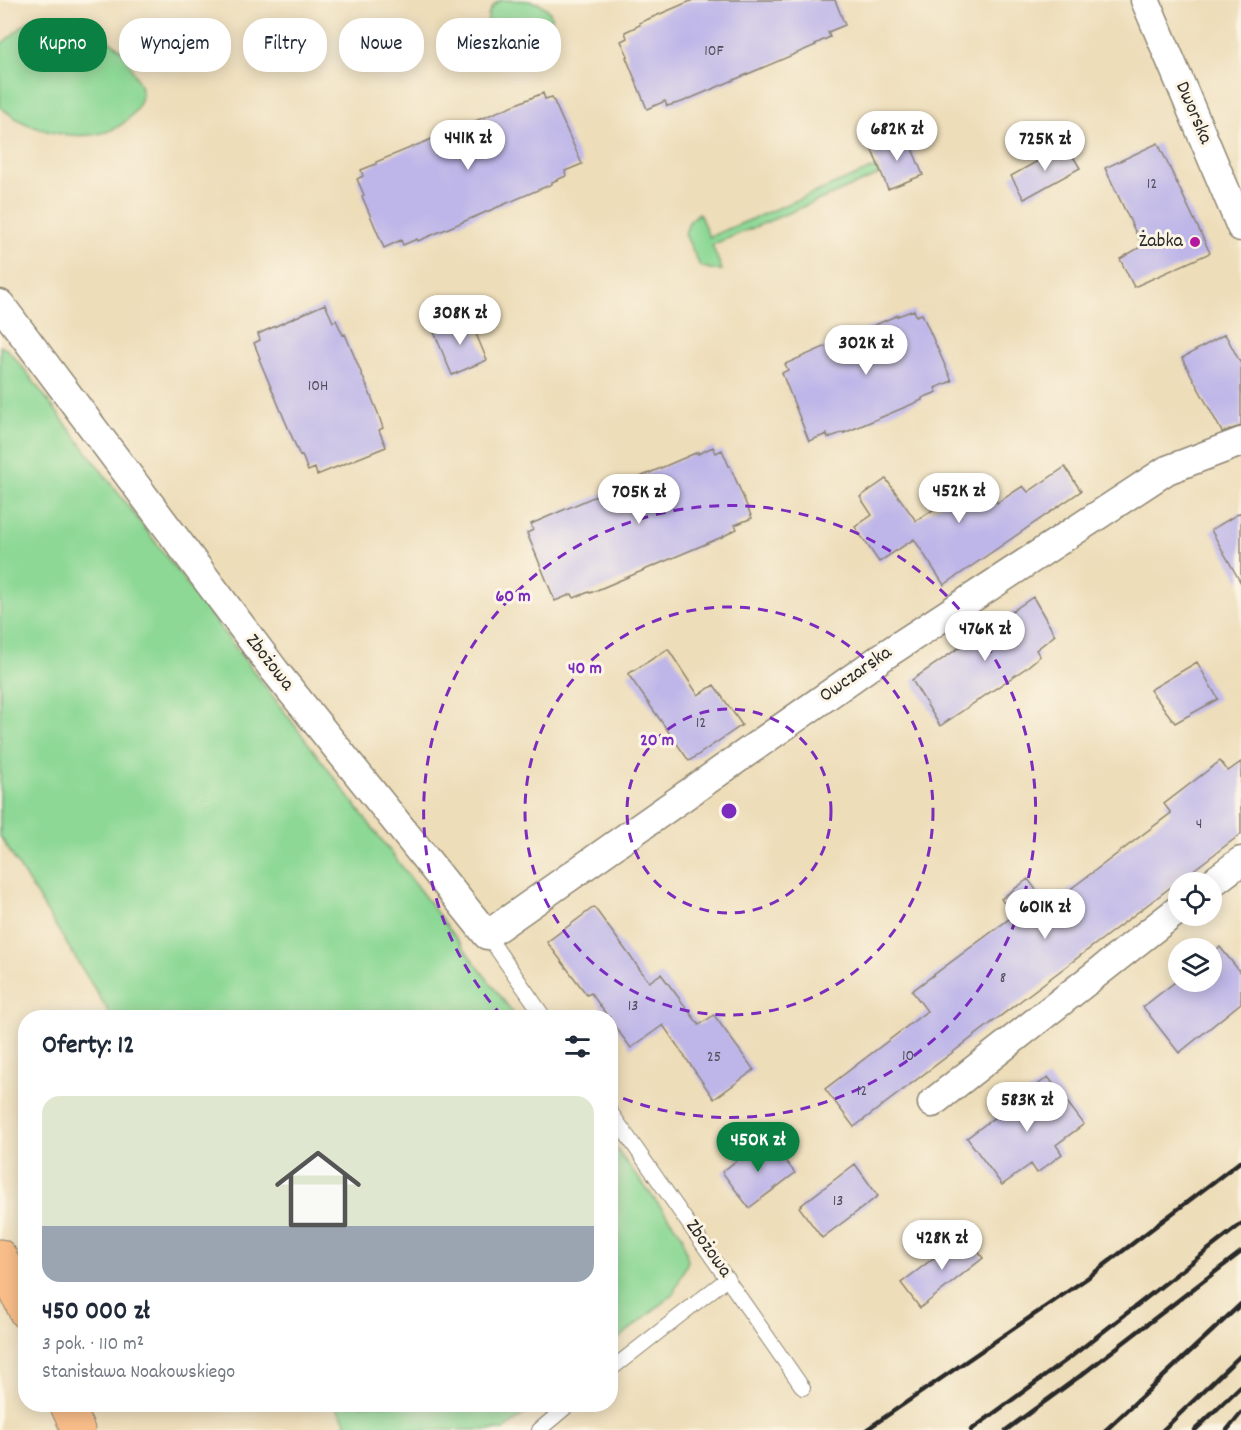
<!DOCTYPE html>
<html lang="pl">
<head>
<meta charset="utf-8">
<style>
  body { margin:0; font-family:Dekko,sans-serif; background:#f2f2f3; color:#1f2937; height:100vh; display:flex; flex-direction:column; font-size:22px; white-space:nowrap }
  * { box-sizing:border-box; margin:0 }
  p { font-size:20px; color:#747a83 }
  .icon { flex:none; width:33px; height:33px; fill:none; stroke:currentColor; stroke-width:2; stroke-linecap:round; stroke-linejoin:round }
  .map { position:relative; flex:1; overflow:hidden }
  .sheet { position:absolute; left:18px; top:1010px; width:600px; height:402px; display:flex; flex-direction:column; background:#fff; border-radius:24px; box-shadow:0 3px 15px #0003 }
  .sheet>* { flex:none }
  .top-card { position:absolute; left:18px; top:18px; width:600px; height:54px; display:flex; gap:12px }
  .tools { position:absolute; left:1168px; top:872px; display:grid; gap:12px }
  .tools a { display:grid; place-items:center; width:54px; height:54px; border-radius:50%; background:#fff; box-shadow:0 3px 15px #0003; font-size:30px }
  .price { position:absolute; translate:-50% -51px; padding:0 14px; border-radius:21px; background:#fff; color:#222; font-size:20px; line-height:39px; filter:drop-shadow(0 2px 3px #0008) }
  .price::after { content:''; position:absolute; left:50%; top:36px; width:18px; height:14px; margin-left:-9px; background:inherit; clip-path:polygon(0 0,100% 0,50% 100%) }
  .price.active { background:#0b8043; color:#fff }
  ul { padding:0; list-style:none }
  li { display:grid; align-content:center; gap:12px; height:318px; padding:0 24px }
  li+li { border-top:2px solid #e0e1e3 }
  li span { display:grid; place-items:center; height:186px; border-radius:18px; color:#555 }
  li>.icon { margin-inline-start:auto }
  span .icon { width:108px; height:108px; fill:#fffc; stroke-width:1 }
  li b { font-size:26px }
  h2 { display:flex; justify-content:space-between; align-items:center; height:72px; padding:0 24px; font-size:26px }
  .chip { padding:0 21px; border-radius:24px; background:#fff; box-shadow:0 3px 15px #0003; font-size:21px; line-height:54px }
  .chip.active { background:#0b8043; color:#fff }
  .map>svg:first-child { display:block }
  .green { fill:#8dd895; stroke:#5c8260; stroke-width:1.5 }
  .building { fill:#beb6e8 }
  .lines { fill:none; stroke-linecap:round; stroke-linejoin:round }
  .lane-casing { stroke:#8c8472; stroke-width:16 }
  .street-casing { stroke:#8c8472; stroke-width:31 }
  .primary-casing { stroke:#8c8472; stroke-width:35 }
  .lane { stroke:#fff; stroke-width:14 }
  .street { stroke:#fff; stroke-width:28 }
  .primary { stroke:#f8bd89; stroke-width:33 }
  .rail { stroke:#2b2b2b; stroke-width:4.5 }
  .ring { fill:none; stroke:#7b2cbf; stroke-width:3; stroke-dasharray:10 8 }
  .poi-dot { fill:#b5179e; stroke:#fcf5e5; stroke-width:2 }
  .labels { text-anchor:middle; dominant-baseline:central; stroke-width:6; stroke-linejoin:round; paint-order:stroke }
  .number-label { font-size:16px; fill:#504e5a }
  .street-label { font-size:20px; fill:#2b2b2b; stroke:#fcf5e5 }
  .poi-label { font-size:20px; fill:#2b2b2b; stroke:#fcf5e5; text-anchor:end }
  .centre { fill:#7b2cbf; stroke:#fcf5e5; stroke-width:3 }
  .ring-label { font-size:18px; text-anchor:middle; font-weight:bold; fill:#7b2cbf; stroke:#fcf5e5; stroke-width:6; stroke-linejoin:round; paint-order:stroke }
</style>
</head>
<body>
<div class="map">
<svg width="1241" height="1430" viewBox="0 0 1241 1430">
  <rect width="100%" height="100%" fill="#fcf5e5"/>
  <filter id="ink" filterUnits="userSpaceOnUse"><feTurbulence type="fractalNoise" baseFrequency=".0167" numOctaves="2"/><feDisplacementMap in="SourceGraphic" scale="12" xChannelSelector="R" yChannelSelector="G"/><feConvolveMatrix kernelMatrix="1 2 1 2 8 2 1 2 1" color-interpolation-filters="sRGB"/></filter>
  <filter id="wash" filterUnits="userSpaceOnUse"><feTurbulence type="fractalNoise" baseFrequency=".008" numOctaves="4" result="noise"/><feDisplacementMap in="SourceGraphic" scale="24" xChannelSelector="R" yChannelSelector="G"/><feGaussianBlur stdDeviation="1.35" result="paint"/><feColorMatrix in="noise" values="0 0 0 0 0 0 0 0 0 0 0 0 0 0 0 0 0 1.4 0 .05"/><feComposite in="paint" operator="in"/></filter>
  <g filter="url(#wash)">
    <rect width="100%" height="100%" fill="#edddb9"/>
    <path class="green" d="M501,0c29,0 61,0 48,36 -13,4 -27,1 -38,8 -24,-4 -33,-32 -10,-44z
      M29,21c28,2 71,8 91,28 6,6 10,17 14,24 3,6 8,15 8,21 0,9 -7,18 -13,24 -25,26 -74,19 -104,5 -8,-3 -15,-10 -23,-14l-2,-2v-62z
      M876,167l3,8 -167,70 10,25h-8l-14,-4 -15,-32 4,-12 10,-9 10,24z
      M0,346l8,4 16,19 492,648h-404l-112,-181z
      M610,1141l72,94 6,26 -15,33 -62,51z
      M335,1404h202l-33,26h-154z"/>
    <g id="blocks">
      <path class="building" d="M693,0h142l10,25 -17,7 2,5 -15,7 1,1 -134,57 -15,4 -2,-5 -18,8 -21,-52 2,-1 -7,-15 6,-3 -2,-6 15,-7 -1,-2z
        M543,93l2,6 7,-2 30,67 -17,7 1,5 -14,6v2l-134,57 -1,-2 -14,6 -2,-5 -17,8 -22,-52 2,-1 -7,-16 6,-3 -2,-6 15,-6v-2z
        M906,134l17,41 -35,14 -17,-41z
        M1158,143l52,110 -76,34 -14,-28 22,-13 -37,-78z
        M1066,145l14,23 -56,31 -13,-23z
        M325,304l8,18 3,-2 7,15 2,-1 33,79 5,15 -4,2 7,17 -69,28 -2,-7 -7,3 -6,-16 -2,1 -41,-97 1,-1 -6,-15 6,-3 -2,-6z
        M914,310l2,6 6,-2 30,67 -17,7 2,4 -15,6v2l-78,33v-1l-16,6 -1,-4 -18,7 -27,-68 6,-3 -3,-6 113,-49v1z
        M469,317l18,43 -35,15 -18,-43z
        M1225,334l16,30v62l-19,6 -40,-74z
        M713,447l3,6 6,-3 7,16h1l22,52 -17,7 2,4 -15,8 -132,56 -1,-1 -15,6 -2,-4 -17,7 -28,-68 6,-3 -2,-6 167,-72v2z
        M1065,467l16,24 -137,94 -30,-46 -35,23 -24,-35 17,-12 -12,-18 26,-18 30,42 32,-21 9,14 32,-23 8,12 26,-17 5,6z
        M1241,512v71l-30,-53z
        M1033,597l22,38 -19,15 4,6 -14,12 -86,58 -28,-46z
        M668,649l30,46 16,-10 28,40 -53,36 -61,-87z
        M1197,662l21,37 -43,24 -25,-33z
        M1220,761l8,10 13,-9v72l-387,293 -29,-38 102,-78 -15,-20 101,-75 -12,-17 27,-20 20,27 123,-93 -7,-9z
        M594,907l55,75 12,-8 38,51 15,-10 40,55 -40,29 -51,-74 -32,23 -21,-28v-3h-2l-17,-24 -4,2 -40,-53z
        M1220,947l21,26v30l-62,50 -36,-46 36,-28v2h33v-28z
        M1048,1077l36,47 -28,21 6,9 -25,19 -6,-9 -29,21 -35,-47z
        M767,1137l28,36 -46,35 -27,-36z
        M855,1164l23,32 -56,42 -23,-31z
        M965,1234l18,24 -63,50 -19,-25z"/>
    </g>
  </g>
  <g filter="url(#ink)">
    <use href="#blocks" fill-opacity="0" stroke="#8c8472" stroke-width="1.5"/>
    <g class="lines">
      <defs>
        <path id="lane" d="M487,935l57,82
          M610,1111l193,277
          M610,1370l118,-92
          M539,1430l31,-26"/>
        <path id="street" d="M1145,0l96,227
          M0,304l275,367 212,264 401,-282 279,-183 74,-28
          M1212,883l29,-22
          M932,1103l247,-194"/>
        <path id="primary" d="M0,1256l26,57
          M66,1404l12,26"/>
      </defs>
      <use href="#lane" class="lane-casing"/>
      <use href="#street" class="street-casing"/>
      <use href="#primary" class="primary-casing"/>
      <use href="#lane" class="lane"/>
      <use href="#street" class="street"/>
      <use href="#primary" class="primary"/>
      <path class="rail" d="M866,1430l220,-151 155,-118
        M971,1430l101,-74 169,-132
        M1006,1430l74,-54 161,-124
        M1106,1430l135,-126
        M1163,1430l78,-75
        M1195,1430l46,-44
        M1227,1430l14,-17"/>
    </g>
  </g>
  <g class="ring">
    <circle cx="729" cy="811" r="102"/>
    <circle cx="729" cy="811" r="204"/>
    <path d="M502 1016A306 306 0 1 1 612 1094"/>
  </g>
  <circle class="poi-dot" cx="1195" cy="242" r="6"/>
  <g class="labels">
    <g class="number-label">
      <text x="714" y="51">10F</text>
      <text x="1152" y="184">12</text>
      <text x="318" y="386">10H</text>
      <text x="701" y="723">12</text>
      <text x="1199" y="824">4</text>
      <text x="1003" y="978">8</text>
      <text x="633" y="1006">13</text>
      <text x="908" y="1056">10</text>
      <text x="714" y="1057">25</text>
      <text x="862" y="1091">12</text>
      <text x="838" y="1201">13</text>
    </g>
    <g class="street-label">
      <text transform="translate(1193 113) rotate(67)">Dworska</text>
      <text transform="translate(269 663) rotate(52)">Zbożowa</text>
      <text transform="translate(856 675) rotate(-35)">Owczarska</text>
      <text transform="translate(708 1249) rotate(55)">Zbożowa</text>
    </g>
    <g class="poi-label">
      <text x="1183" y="242">Żabka</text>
    </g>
  </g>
  <circle cx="729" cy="811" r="9" class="centre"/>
  <g class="ring-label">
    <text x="513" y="601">60 m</text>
    <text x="585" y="673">40 m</text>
    <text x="657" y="745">20 m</text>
  </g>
</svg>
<div class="tools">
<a><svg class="icon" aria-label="locate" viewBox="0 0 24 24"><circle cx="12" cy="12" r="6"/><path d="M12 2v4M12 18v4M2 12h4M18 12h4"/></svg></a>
<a><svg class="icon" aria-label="layers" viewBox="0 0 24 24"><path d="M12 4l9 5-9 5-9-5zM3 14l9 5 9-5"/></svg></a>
</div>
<b class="price" style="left:897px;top:162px">682K zł</b>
<b class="price" style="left:468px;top:171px">441K zł</b>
<b class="price" style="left:1045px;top:172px">725K zł</b>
<b class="price" style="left:460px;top:346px">308K zł</b>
<b class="price" style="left:866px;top:376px">302K zł</b>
<b class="price" style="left:959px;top:524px">452K zł</b>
<b class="price" style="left:639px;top:525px">705K zł</b>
<b class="price" style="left:985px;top:662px">476K zł</b>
<b class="price" style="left:1045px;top:940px">601K zł</b>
<b class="price" style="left:1027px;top:1133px">583K zł</b>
<b class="price active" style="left:758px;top:1173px">450K zł</b>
<b class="price" style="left:942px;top:1271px">428K zł</b>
<div class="top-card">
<a class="chip active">Kupno</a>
<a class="chip">Wynajem</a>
<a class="chip">Filtry</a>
<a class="chip">Nowe</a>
<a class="chip">Mieszkanie</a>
</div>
<section class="sheet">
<h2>Oferty: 12<svg class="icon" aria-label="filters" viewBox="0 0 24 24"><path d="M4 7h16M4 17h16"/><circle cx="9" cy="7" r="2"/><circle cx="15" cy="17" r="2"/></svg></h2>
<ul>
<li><span style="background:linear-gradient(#dfe7d0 70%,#9aa5b1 0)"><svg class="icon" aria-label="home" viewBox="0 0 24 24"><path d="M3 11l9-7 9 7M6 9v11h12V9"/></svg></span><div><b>450 000 zł</b><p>3 pok. · 110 m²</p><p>Stanisława Noakowskiego</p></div></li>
</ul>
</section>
</div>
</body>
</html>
